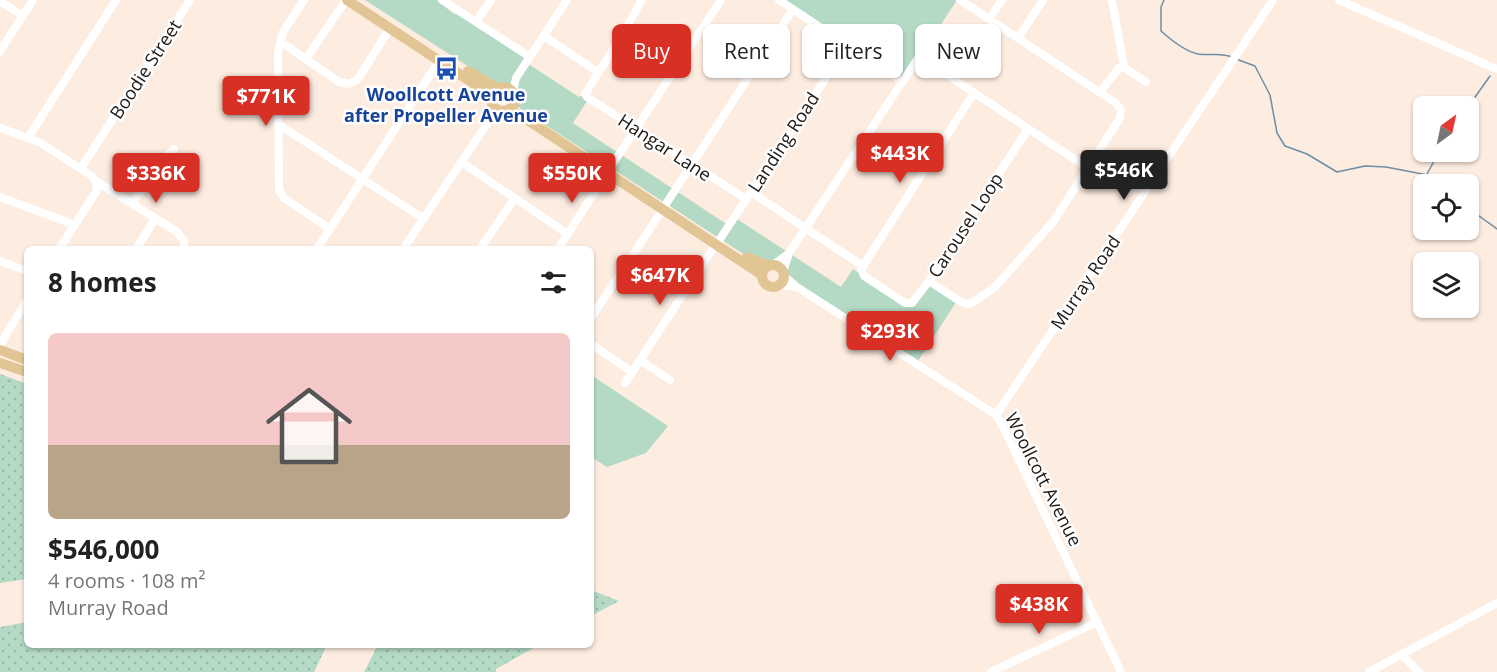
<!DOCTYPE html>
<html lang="en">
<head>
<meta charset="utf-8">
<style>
  body { margin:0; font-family:"Open Sans",sans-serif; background:#f2f2f2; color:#222; height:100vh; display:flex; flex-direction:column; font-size:22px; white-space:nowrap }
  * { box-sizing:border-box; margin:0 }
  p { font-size:20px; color:#767676 }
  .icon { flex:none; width:33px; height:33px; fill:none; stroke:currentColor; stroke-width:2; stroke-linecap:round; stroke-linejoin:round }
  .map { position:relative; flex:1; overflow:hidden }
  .sheet { position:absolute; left:24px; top:246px; width:570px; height:402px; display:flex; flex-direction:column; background:#fff; border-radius:9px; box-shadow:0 2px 4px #0004 }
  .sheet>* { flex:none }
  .banner { position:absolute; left:612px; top:24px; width:570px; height:54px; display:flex; gap:12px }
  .needle { width:39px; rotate:33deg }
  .tools { position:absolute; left:1413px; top:96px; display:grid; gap:12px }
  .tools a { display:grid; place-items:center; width:66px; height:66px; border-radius:9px; background:#fff; box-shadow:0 2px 4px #0004; font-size:30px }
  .price { position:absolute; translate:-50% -51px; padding:0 14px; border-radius:6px; background:#d93025; color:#fff; font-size:20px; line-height:39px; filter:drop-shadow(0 2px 3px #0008) }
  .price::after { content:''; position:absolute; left:50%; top:36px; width:18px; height:14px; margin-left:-9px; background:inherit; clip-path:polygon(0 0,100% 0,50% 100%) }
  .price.current { background:#222; color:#fff }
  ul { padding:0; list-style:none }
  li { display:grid; align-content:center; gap:12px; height:318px; padding:0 24px }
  li span { display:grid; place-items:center; height:186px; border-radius:9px; color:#555 }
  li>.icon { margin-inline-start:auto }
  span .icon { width:108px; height:108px; fill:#fffc; stroke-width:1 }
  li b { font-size:26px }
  h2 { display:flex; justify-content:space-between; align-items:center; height:72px; padding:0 24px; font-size:26px }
  .chip { padding:0 21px; border-radius:9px; background:#fff; box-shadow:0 2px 4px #0004; font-size:21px; line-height:54px }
  .chip.current { background:#d93025; color:#fff }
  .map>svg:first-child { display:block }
  .grass { fill:url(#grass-dots) }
  .green { fill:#b4dac5 }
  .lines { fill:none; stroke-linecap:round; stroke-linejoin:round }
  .stream { stroke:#6c8fa7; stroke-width:1.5 }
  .minor { stroke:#fff; stroke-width:8 }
  .major { stroke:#e2c594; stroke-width:10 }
  .labels { text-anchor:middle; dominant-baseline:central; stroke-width:5; stroke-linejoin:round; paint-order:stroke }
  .street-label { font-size:18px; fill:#1e1915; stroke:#fdfdfd }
  .transit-label { font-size:18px; font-weight:bold; fill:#164399; stroke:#fdfdfd }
</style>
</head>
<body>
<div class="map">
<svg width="1497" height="672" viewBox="0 0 1497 672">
  <defs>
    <pattern id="grass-dots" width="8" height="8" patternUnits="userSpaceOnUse" patternTransform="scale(1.5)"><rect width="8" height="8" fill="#b4dac5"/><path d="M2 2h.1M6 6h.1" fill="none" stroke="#9abaa8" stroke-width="1.8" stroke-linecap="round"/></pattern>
  </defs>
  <rect width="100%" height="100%" fill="#fdece0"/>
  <path class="grass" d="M0,374l27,10v195l-27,4z
    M591,590l28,11 -28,15z
    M27,622v23h300l-13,27h-314v-45z
    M378,645h161l-43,24v3h-132z"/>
  <path class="green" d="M365,0h72l17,14h4l72,43 -3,6 52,34 6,-3 4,4 -16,25 155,102 6,-8 107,70 12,-18 52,34 3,1 21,-23 28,20 -41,63 -119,-77 -17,-20 -26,-6 -233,-152 -7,-6 -2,-11 -7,-5 -8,1 -17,-14z
    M779,0h178l-54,82z
    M591,375l77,51 -22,27 -39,14 -16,-10z"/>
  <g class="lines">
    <path class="stream" d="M1164,0l-3,7v24c10,9 23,20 37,23 12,2 22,-2 34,3
      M1236,59l19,7 15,29 7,38 8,13 22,8 30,18 28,-6 21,1 52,10 6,7
      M1468,107l22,-31
      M1427,174l12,-22
      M1468,208l29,21"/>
    <path class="minor" d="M304,0l-21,32 -5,20 1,138 5,8 46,31
      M442,0l88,57
      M642,0l-21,37 -36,57 2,3 159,102
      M779,0l124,82
      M1112,0l12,67
      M1339,0l158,69
      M0,1l23,15
      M989,19l13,-19
      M476,22l15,-22
      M544,36l54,36
      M1018,38l25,-38
      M281,42l58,40 10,2 9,-5 32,-51
      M0,51l33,-51
      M920,57l168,111
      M306,59l40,-59
      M513,92l3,-14 51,-78
      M1100,92l19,-24 5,-1 22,15
      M974,93l-111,173 -2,3 3,7 41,27h7l17,-22 99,-152
      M278,124l146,95
      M0,128l39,14 53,34c4,5 6,9 4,16l-37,57
      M28,138l88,-138
      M461,162l107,72
      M81,168l109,-168
      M610,168l111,-168
      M96,181l81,51 7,9v8
      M751,192l112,74
      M0,197l75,28
      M133,203l29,-44 12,-10
      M666,204l127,-195
      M720,239l127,-193
      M136,249l19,-30
      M317,249l122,-188
      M403,249l90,-134 8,-4
      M480,249l34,-50
      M558,249l49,-76
      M0,261l27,10
      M773,265l15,-11
      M783,272l6,-19 149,-225
      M784,276l13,11 199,128 7,12 118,245
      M929,281l32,21 7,2 7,-3 21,-15 57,-64 67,-104 1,-8 -5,-7 -156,-103
      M780,285l15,2
      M591,318l72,-109
      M591,344l41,28
      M0,345l27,-45
      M640,360l30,20
      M625,383l91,-139
      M996,415l277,-415
      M1401,654l18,18
      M991,672l106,-50
      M1369,672l128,-69"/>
    <path class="major" d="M347,0l135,89 9,9
      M468,71l29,17
      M491 99a12 12 0 1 1 24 0a12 12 0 1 1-24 0Z
      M508,110l12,5 242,160
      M747,257l22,9
      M762 276a11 11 0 1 1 22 0a11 11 0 1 1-22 0Z
      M0,350l27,10
      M0,363l27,9"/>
  </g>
  <defs>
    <symbol id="bus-bare" viewBox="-9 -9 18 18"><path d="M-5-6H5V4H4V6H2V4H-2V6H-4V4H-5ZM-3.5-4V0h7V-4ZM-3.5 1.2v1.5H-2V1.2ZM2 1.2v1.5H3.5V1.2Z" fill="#1a4fb4" stroke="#fdfdfd" stroke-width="2.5" paint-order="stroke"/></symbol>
  </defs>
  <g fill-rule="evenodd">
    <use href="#bus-bare" x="430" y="52" width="33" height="33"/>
  </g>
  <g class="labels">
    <g class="street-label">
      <text transform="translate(145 69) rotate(-57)">Boodie Street</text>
      <text transform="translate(783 142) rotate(-57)">Landing Road</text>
      <text transform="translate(665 147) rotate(33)">Hangar Lane</text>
      <text transform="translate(965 225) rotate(-57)">Carousel Loop</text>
      <text transform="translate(1085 282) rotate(-56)">Murray Road</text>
      <text transform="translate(1044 479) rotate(63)">Woollcott Avenue</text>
    </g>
    <g class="transit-label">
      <text x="446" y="94">Woollcott Avenue<tspan x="446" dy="21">after Propeller Avenue</tspan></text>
    </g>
  </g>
</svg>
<div class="tools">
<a><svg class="needle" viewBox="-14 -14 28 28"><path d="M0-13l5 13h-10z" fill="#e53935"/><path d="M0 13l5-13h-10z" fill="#767676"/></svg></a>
<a><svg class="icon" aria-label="locate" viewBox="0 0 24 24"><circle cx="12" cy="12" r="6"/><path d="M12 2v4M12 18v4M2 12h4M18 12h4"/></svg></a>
<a><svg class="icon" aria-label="layers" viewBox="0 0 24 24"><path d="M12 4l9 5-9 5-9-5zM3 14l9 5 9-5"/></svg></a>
</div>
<b class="price" style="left:266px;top:127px">$771K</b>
<b class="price" style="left:900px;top:184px">$443K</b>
<b class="price current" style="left:1124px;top:201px">$546K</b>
<b class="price" style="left:156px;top:204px">$336K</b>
<b class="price" style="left:572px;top:204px">$550K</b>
<b class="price" style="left:660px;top:306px">$647K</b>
<b class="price" style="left:890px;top:362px">$293K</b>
<b class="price" style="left:1039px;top:635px">$438K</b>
<div class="banner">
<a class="chip current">Buy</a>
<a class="chip">Rent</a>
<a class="chip">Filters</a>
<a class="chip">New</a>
</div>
<section class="sheet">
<h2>8 homes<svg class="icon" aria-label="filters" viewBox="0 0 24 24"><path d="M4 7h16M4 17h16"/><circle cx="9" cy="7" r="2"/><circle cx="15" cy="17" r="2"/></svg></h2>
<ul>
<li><span style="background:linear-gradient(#f6c9c9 60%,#b9a48a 0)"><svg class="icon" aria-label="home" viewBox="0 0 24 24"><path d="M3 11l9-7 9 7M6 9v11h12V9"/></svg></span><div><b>$546,000</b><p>4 rooms · 108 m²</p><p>Murray Road</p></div></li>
</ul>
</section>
</div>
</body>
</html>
